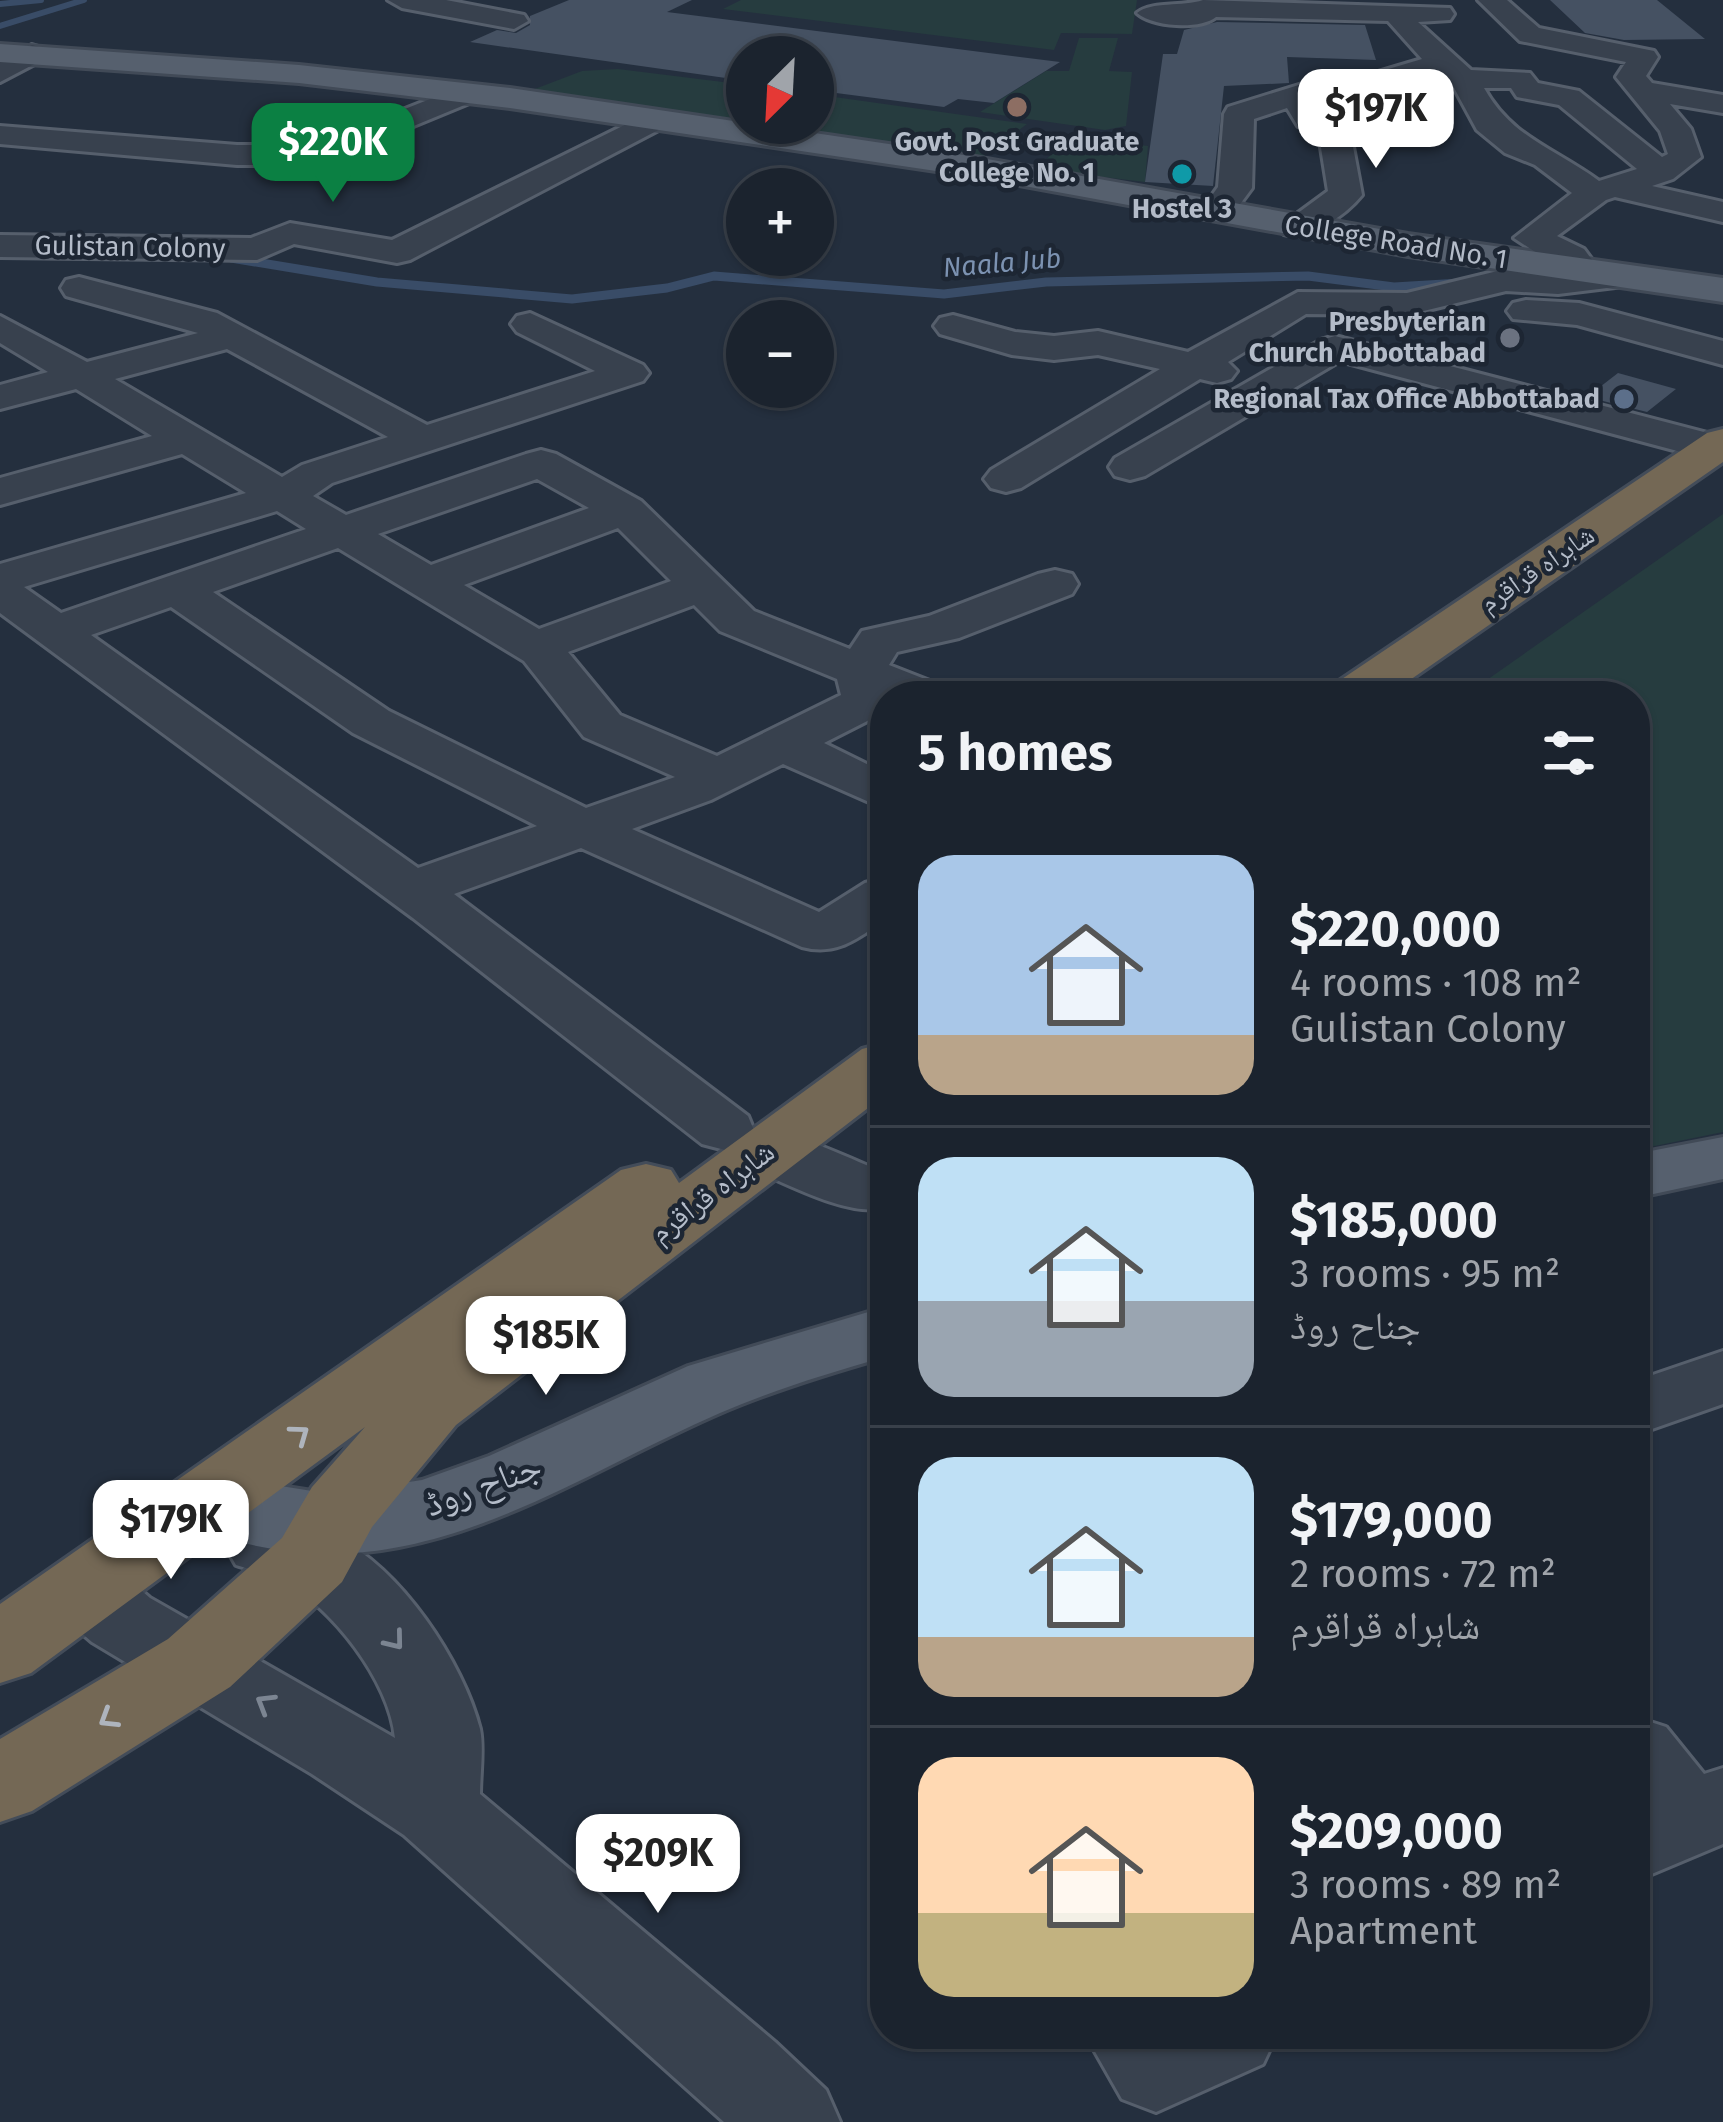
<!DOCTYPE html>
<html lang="en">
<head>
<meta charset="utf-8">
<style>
  body { margin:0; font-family:"Fira Sans","Noto Naskh Arabic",sans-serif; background:#242b36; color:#f1f3f6; height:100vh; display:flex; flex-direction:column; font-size:45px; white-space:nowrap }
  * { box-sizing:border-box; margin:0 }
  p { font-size:39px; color:#a0a4aa }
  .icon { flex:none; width:66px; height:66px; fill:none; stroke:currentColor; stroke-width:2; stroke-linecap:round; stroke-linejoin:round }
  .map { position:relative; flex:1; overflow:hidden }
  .sheet { position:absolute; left:870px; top:681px; width:780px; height:1368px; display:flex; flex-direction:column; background:#1b232e; border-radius:48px; box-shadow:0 3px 9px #0004,0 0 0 3px #39404a }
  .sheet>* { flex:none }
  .needle { width:78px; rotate:204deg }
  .controls { position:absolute; left:726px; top:36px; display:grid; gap:24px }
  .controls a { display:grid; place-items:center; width:108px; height:108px; border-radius:50%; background:#1b232e; box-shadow:0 3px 9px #0004,0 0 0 3px #39404a; font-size:60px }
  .price { position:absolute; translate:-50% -102px; padding:0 27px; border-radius:24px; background:#fff; color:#222; font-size:39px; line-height:78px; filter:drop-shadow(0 3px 6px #0008) }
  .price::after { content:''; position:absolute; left:50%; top:72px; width:36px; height:27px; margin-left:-18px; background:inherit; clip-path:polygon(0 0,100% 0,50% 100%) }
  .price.on { background:#0b8043; color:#fff }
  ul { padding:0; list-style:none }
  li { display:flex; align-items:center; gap:36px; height:300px; padding:0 48px }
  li+li { border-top:3px solid #39404a }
  li span { display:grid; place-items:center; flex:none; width:336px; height:240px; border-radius:36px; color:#555 }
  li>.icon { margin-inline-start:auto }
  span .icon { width:144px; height:144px; fill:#fffc; stroke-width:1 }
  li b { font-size:51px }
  h2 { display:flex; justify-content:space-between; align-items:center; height:144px; padding:0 48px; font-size:51px }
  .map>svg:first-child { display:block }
  .green { fill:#263c3f }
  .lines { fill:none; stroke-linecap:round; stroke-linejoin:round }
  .stream-far1 { stroke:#394c67; stroke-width:6 }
  .stream { stroke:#394c67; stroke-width:9 }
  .building { fill:#455162 }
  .minor-casing { stroke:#565f6c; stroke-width:6 }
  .major-casing { stroke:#414a57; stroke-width:6 }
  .highway-casing { stroke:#434c59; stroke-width:6 }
  .minor { fill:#38414e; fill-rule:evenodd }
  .major { fill:#56606e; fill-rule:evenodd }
  .highway { fill:#746855; fill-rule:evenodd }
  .oneway { stroke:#aeb4bd }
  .oneway2 { stroke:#7c8592 }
  .education-dot { fill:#8d6e63; stroke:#1d2633; stroke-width:4.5 }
  .culture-dot { fill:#0f9aa8; stroke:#1d2633; stroke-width:4.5 }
  .worship-dot { fill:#6b7280; stroke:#1d2633; stroke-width:4.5 }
  .service-dot { fill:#5c6f8a; stroke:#1d2633; stroke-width:4.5 }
  .labels { text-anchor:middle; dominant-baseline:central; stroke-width:9; stroke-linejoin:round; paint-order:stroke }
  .far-poi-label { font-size:27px; font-weight:bold; fill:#b4bcc9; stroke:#1d2633 }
  .far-street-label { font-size:27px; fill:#b4bcc9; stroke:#1d2633 }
  .far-water-label { font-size:27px; font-style:italic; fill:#7c92b1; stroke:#1d2633 }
  .street-label { font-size:30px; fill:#b4bcc9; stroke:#1d2633 }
  .near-street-label { font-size:36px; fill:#b4bcc9; stroke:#1d2633 }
</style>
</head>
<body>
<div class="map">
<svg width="1723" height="2122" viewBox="0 0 1723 2122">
  <rect width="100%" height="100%" fill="#242f3e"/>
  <path class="green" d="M741,0h396l-5,34 -71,-1 -7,17 -331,-41z
    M1079,38h39l-9,33 23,1 -6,54 -21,4 -125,-18 66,-41h23z
    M618,69l129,16v38h66v-29l214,30 -49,37 -459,-66 63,-24z
    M1071,136l77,10 -3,36 -109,-13z
    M1723,514v618l-88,18v-454h-171z"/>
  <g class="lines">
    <path class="stream-far1" d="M0,4l41,-4
      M0,26l84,-26"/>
    <path class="stream" d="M231,258l146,24 195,17 95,-11 47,-12 230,18 102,-12 262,-6 86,11 67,-4"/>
  </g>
  <path class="building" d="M569,0h123l-25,12 393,50 -66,41 -36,-4 -14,8 -131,-17v-33h-66v24l-277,-39 27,-12 19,3 14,-8v-9z
    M1550,0h107l48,39 -81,1 -39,-7z
    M1217,22l148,3 11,35 -89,-3 2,26 -65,3 -11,100 -68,-4 18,-128h14l7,-24z
    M1618,373l58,16 -29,23 -60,-15z"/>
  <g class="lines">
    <defs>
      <path id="minor" d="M388,0h58l78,15 4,6 -14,8 -112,-21z
        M1203,0l247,8 4,6 -4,6 -32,2 53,48 59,3 8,10 41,8 83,66 6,-3 -8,-23 -44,-54 10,-15 -106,-21 -42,-41h29l32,28 115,23 4,6 -12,19 6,7 71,12v18l-53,-9 21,25 10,28 -28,22 -21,7 71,16v20l-108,-25 -9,3 -49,36 27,13 14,19h42l5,8 -5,8 -82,10 -52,-3 -99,24 -101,-1 -78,48 9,9 -6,8 -14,4 -17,-4 -179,109 -15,4 -15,-4 -7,-9 7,-9 169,-101 -62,-14 -44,5 -42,-5 -72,-21 -6,-8 6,-8 13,-3 62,17 39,4 44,-5 90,21 110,-60 109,1 99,-24 58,2 -50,-33 58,-45 -37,-28 -30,-12 -28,-23 -25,-46 -13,-11 -99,29h-26l5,8 24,3 5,7 14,75c-16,20 -53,46 -78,39l-5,-7 49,-36 -10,-62 -20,-3 -11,-18 -33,11 -2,69 -23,31h-24l-5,-7 18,-25 6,-73 4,-7 74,-23h36l84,-25 -34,-38 -172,-4c-16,13 -63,10 -79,-4 14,-12 46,-6 66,-13zM1484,88h27l6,9 42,8 78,64 -38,12c-45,-33 -87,-43 -115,-93z
        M32,45l10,3 4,6 -4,6 -42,22v-21z
        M468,84l11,3 4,6 -4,6 -160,66h-82l-237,-21v-18l237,19h77z
        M655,110l11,2 5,7 -5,7 -256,134 -13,3 -103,-19 -37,16 -257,-3v-22l251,3 39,-15 102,17z
        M79,277l138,36 210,112 168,-54 -78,-39 -6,-8 6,-8 13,-3 113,52 6,8 -6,8 -311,102 -19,13 33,19 180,-61 15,-4 15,4 85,47 113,110 96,38 12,-18 67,-15 109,-42 17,-4 17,4 6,10 -6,10 -113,44 -62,14 -8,13 51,20 7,11h-62v16l-61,31 61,30v36l-102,-45 -72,36 -79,29 187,83 46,-29 20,-5v42c-29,19 -48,36 -83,27l-221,-99 -127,46 294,222 7,17c31,-7 99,28 130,40v35c-38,10 -105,-28 -142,-43l-10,-14 2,-4 -10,3 -23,-6 -289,-226 -413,-305v-49l246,-71 -64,-39 -182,51v-27l152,-42 -76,-47 -76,20v-24l48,-13 -48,-29v-27l87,46 111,-29 -132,-37 -5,-8 5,-8zM227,349l161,88 -86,28 -20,12 -167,-98zM537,479l52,29 -158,57 -53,-31zM277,511l29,18 -245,84 -37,-26zM618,528l53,53 -132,48 -75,-44zM338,548l186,113 60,76 91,40 -89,31 -197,-97 -176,-119zM694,605l26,26 117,48 4,16 -124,61 -97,-41 -52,-63zM171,607l182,126 184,93 -119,42 -327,-233z
        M1526,300l53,3 144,38v24l-146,-40 -64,-6 -6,-8 6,-8z
        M1335,336l388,101v22l-23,-2 -360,-96 -195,115 -15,4 -15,-4 -6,-9 6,-9 206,-118z
        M1723,1351v53l-88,31v-54z
        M264,1515c24,7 49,13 72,23 63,27 128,126 144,191 4,19 0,45 0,65l295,248 51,48 14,32h-116l-320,-287 -92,-61 -220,-132 -36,-31 -11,-22 11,-22 29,-9 29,9 36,31 245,140c-5,-56 -63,-132 -114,-158 -14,-7 -30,-10 -45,-15l-12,-21 12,-21z
        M1635,1717l31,10 38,47 19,-6v76l-88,37z
        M1085,2034h192l-14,30 -107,48 -34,-13z"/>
      <path id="major" d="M0,44l299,21 211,23 460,68 438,78 315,44v24l-315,-46 -438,-80 -460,-68 -211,-25 -299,-21z
        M1723,1137v42l-88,19v-44z
        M885,1307v50c-56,16 -112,33 -165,56 -125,54 -250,141 -392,141 -50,0 -105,-15 -153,-29l-12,-21 12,-21 29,-9 127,20 91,-14 67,-24 199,-90z"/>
      <path id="highway" d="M1723,429v33l-336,234h-62l8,-11 374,-252z
        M885,1043v52l-429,330 -84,102 -30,55 -112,105 -198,124 -32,11v-83l168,-100 114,-101 30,-51 53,-60 -334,246 -31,10v-79l621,-434 25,-6 25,6 8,13 183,-134z"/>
    </defs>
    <use href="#minor" class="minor-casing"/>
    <use href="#major" class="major-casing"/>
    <use href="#highway" class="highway-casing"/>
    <use href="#minor" class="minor"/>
    <use href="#major" class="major"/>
    <use href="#highway" class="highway"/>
  </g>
  <defs><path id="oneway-chevron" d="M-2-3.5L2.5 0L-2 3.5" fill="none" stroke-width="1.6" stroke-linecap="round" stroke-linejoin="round" transform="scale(3)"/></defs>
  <g class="oneway">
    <use href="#oneway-chevron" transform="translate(300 1434) rotate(-36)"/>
    <use href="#oneway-chevron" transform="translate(108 1719) rotate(148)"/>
  </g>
  <g class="oneway2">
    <use href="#oneway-chevron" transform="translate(395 1641) rotate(51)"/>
    <use href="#oneway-chevron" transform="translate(265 1703) rotate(-149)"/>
  </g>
  <circle class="education-dot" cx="1017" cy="107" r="12"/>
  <circle class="culture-dot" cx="1182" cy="174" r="12"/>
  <circle class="worship-dot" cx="1510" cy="338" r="12"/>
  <circle class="service-dot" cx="1624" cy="399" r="12"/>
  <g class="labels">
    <g class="far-poi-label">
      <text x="1017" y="142">Govt. Post Graduate<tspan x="1017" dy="31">College No. 1</tspan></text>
      <text x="1182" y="209">Hostel 3</text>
      <text x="1486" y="322" text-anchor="end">Presbyterian<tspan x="1486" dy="31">Church Abbottabad</tspan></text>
      <text x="1600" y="399" text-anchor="end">Regional Tax Office Abbottabad</text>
    </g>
    <g class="far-street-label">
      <text transform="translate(1396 242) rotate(9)">College Road No. 1</text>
      <text transform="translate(130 247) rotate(1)">Gulistan Colony</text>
      <text transform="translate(1537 569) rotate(-34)">شاہراہ قراقرم</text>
    </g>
    <g class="far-water-label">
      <text transform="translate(1002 263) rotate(-5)">Naala Jub</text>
    </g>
    <g class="street-label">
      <text transform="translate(712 1192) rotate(-37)">شاہراہ قراقرم</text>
    </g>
    <g class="near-street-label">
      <text transform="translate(483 1485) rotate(-20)">جناح روڈ</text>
    </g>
  </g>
</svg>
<div class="controls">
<a><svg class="needle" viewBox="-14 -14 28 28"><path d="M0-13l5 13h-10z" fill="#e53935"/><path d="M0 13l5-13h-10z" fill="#a0a4aa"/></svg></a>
<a>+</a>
<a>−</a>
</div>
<b class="price" style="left:1376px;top:171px">$197K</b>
<b class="price on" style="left:333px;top:205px">$220K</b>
<b class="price" style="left:546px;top:1398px">$185K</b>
<b class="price" style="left:171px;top:1582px">$179K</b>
<b class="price" style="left:658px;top:1916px">$209K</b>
<section class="sheet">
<h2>5 homes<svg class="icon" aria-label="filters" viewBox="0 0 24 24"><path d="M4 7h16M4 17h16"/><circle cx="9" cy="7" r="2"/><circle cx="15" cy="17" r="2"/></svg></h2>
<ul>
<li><span style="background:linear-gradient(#a9c7e8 75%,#b9a48a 0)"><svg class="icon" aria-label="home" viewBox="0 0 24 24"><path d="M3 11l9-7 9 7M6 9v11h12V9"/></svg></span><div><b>$220,000</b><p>4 rooms · 108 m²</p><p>Gulistan Colony</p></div></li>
<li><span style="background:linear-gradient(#bfe0f5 60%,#9aa5b1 0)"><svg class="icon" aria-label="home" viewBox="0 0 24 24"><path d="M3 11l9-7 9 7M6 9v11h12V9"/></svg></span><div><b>$185,000</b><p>3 rooms · 95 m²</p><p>جناح روڈ</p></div></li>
<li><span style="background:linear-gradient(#bfe0f5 75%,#b9a48a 0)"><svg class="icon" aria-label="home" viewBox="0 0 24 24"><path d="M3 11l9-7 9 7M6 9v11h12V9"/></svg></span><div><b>$179,000</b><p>2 rooms · 72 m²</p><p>شاہراہ قراقرم</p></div></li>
<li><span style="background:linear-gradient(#ffd9b3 65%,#c2b280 0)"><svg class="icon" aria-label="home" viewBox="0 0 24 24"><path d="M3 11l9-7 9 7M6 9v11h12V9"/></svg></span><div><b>$209,000</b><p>3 rooms · 89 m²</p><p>Apartment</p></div></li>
</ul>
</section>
</div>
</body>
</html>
